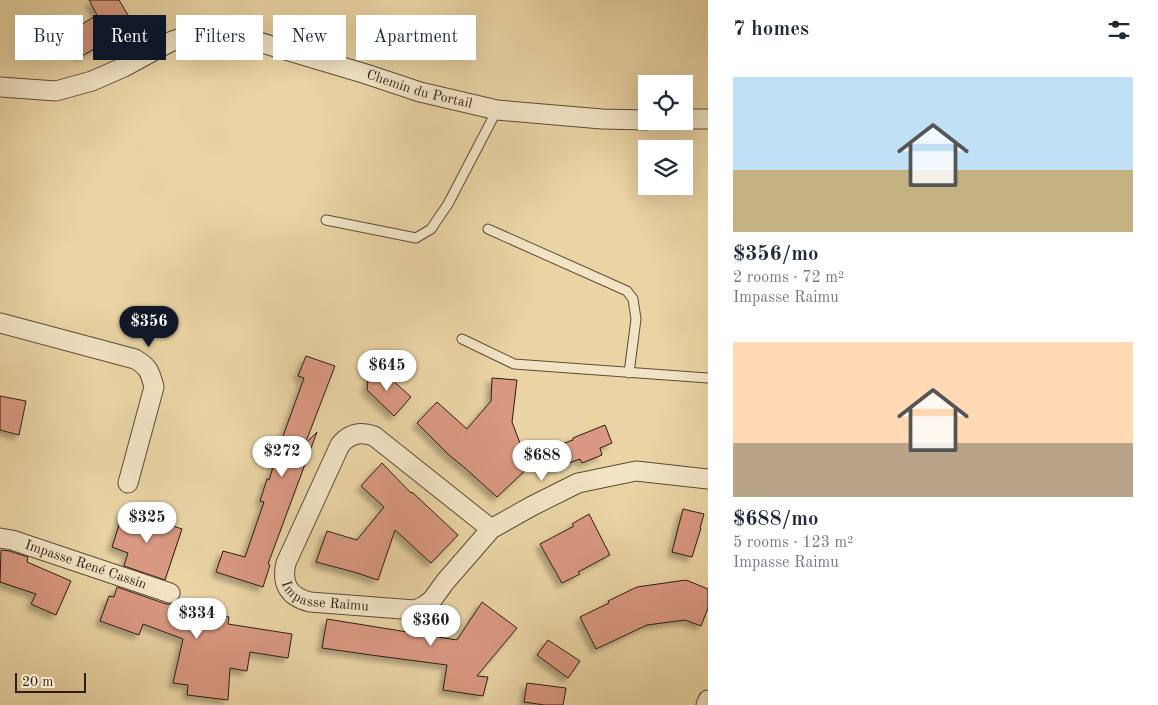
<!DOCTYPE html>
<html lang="en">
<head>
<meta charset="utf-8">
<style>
  body { margin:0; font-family:"Old Standard TT",serif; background:#f2f2f3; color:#1f2937; height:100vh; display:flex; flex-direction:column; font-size:19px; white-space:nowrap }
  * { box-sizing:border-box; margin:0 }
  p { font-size:16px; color:#747a83 }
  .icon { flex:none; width:28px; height:28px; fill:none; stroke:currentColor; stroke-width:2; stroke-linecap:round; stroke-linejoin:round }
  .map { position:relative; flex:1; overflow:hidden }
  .details { display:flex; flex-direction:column; background:#fff; width:450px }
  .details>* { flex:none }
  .top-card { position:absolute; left:15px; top:15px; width:475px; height:45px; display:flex; gap:10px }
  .tools { position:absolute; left:638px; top:75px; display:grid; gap:10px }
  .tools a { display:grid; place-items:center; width:55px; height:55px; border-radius:0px; background:#fff; box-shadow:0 5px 20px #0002; font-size:25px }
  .scale { position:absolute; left:15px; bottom:12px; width:71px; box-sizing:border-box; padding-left:5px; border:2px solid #2b1d17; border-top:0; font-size:14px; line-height:18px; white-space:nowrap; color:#2b1d17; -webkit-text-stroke:4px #f1e3c4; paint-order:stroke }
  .price { position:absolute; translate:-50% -42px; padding:0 11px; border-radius:18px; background:#fff; color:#222; font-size:16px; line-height:32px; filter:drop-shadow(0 1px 2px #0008) }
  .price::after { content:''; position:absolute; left:50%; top:30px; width:15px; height:11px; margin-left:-8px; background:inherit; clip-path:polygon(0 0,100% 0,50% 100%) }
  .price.selected { background:#111827; color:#fff }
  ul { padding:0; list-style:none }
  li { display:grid; align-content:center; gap:10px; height:265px; padding:0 25px }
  li span { display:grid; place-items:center; height:155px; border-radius:0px; color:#555 }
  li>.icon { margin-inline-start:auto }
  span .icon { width:90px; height:90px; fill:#fffc; stroke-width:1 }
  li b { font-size:21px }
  h2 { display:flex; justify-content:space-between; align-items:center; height:60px; padding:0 25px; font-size:21px }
  .pill { padding:0 18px; border-radius:0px; background:#fff; box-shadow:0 5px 20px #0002; font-size:18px; line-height:45px }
  .pill.selected { background:#111827; color:#fff }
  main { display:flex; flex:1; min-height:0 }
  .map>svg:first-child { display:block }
  .building { fill:#d99881; stroke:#2b1d17; filter:url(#shadow) }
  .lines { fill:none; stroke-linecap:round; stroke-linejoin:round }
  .lane-casing { stroke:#5b4b3a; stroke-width:11 }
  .street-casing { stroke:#5b4b3a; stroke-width:21 }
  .lane { stroke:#f1e3c4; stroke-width:9 }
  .street { stroke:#f1e3c4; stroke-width:19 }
  .labels { text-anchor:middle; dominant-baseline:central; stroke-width:5; stroke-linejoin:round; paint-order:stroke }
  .street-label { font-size:14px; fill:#2b1d17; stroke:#f1e3c4 }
</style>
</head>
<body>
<main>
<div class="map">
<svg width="708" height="705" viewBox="0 0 708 705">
  <defs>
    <filter id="shadow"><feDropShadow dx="-4.5" dy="4.5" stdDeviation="2.5" flood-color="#0004"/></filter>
  </defs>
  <rect width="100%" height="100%" fill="#ead4a4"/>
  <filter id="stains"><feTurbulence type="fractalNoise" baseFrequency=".004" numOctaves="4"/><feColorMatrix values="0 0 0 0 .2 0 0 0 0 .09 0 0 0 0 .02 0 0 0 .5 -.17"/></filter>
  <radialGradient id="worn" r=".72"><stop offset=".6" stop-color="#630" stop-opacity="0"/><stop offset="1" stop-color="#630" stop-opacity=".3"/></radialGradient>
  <path class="building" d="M89,0h30l9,15 -23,15z
    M95,16l15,24 -30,17 -13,-23z
    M306,356l29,10 -30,78 12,-12 -49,132 2,1 -7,22 -47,-15 7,-21 22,6 19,-55 -4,-1 7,-22 2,1 13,-41 22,-61 -6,-2z
    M379,368l32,29 -17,19 -27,-26 1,-11z
    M492,378l25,2 -5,42 17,45 -32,30 -32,-29 -16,-13 -32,-32 20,-21 30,27 24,-28z
    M0,396l26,5 -7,34 -19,-5z
    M605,425l7,18 -12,5 2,7 -20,8 -2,-4 -38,14 -6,-20 37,-13v-2z
    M382,463l29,30 1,-1 46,43 -27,28 -36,-33 -17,50 -24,-8 -38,-10 11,-31 30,9 27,-33 -23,-21z
    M124,509l58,20 -17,51 -41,-14 4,-13 -16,-6z
    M683,509l21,5 -4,14h1l-9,29 -20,-5z
    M589,514l21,41 -32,17 2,2 -18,9 -22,-39 34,-18 -2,-2z
    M1,550l8,1 19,6 -1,5 44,19 -15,34 -25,-11 5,-10 -36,-12z
    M686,580l22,9v19l-7,18 -16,-6 -38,5 -51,24 -16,-32 29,-14 -1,-2 29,-14z
    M117,587l49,17h6l5,-2 31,11 21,4 -1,7 64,10 -4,24 -38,-6 -3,19 -17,-3 -2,32 -41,-5 1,-10 -15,-2 10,-44 -40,-15 -4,11 -39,-14 9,-25 5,1z
    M482,602l35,26 -40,48 11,1 -5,19 -40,-6 4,-25 -76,-10 -49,-7 5,-29 130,21z
    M548,640l32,21 -12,17 -31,-23z
    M527,683l39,5 -3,17h-19l-20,-3z"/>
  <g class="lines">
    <defs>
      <path id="lane" d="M326,220l90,18 15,-9 17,-25 49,-94
        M488,229l139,62 6,8 3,20 -7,54
        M462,339l52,25 194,14"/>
      <g id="street">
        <path id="s1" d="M0,87l56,4 36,-10 32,-14 46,-25 17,-6 15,-4 30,2 134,40 54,18 77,18 105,9 44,1"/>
        <path d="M684,119h24"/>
        <path d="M0,323l135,36c14,8 15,13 19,28l-26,96"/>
        <path id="s2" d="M491,529l-117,-93c-14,-5 -25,-2 -34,9l-54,118c-5,21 3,34 24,39l105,8 9,-4 8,-6 13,-18 46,-53 41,-23 46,-23 58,-12 72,8"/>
        <path id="s3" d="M0,538l12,2 158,53"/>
        <path d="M706,705l2,-5"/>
      </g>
    </defs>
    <use href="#lane" class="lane-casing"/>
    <use href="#street" class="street-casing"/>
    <use href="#lane" class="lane"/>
    <use href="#street" class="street"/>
  </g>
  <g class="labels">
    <g class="street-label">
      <text stroke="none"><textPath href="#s1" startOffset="440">Chemin du Portail</textPath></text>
      <text stroke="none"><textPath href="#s3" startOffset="90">Impasse René Cassin</textPath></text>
      <text stroke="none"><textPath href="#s2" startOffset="382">Impasse Raimu</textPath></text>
    </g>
  </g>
  <rect width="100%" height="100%" filter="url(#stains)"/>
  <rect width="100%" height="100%" fill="url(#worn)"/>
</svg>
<div class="tools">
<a><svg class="icon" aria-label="locate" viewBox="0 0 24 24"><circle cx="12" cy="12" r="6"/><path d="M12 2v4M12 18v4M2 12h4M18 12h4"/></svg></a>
<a><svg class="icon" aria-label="layers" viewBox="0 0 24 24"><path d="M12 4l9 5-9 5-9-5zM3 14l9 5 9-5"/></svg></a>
</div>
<div class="scale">20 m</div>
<b class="price selected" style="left:149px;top:348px">$356</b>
<b class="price" style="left:387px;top:392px">$645</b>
<b class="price" style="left:282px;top:478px">$272</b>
<b class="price" style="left:542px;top:482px">$688</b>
<b class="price" style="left:147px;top:544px">$325</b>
<b class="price" style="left:197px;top:640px">$334</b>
<b class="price" style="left:431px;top:647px">$360</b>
<div class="top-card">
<a class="pill">Buy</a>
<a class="pill selected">Rent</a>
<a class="pill">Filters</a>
<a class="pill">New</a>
<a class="pill">Apartment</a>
</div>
</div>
<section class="details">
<h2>7 homes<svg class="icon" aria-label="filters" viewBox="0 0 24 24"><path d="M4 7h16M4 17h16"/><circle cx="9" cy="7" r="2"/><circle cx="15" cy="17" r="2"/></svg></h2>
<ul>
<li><span style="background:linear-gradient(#bfe0f5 60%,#c2b280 0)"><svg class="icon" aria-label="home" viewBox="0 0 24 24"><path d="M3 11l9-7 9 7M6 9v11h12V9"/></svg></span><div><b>$356/mo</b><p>2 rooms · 72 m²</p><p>Impasse Raimu</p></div></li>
<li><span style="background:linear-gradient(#ffd9b3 65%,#b9a48a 0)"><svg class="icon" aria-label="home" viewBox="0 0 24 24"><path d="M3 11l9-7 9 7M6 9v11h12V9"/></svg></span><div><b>$688/mo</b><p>5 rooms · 123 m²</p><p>Impasse Raimu</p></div></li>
</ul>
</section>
</main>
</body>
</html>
